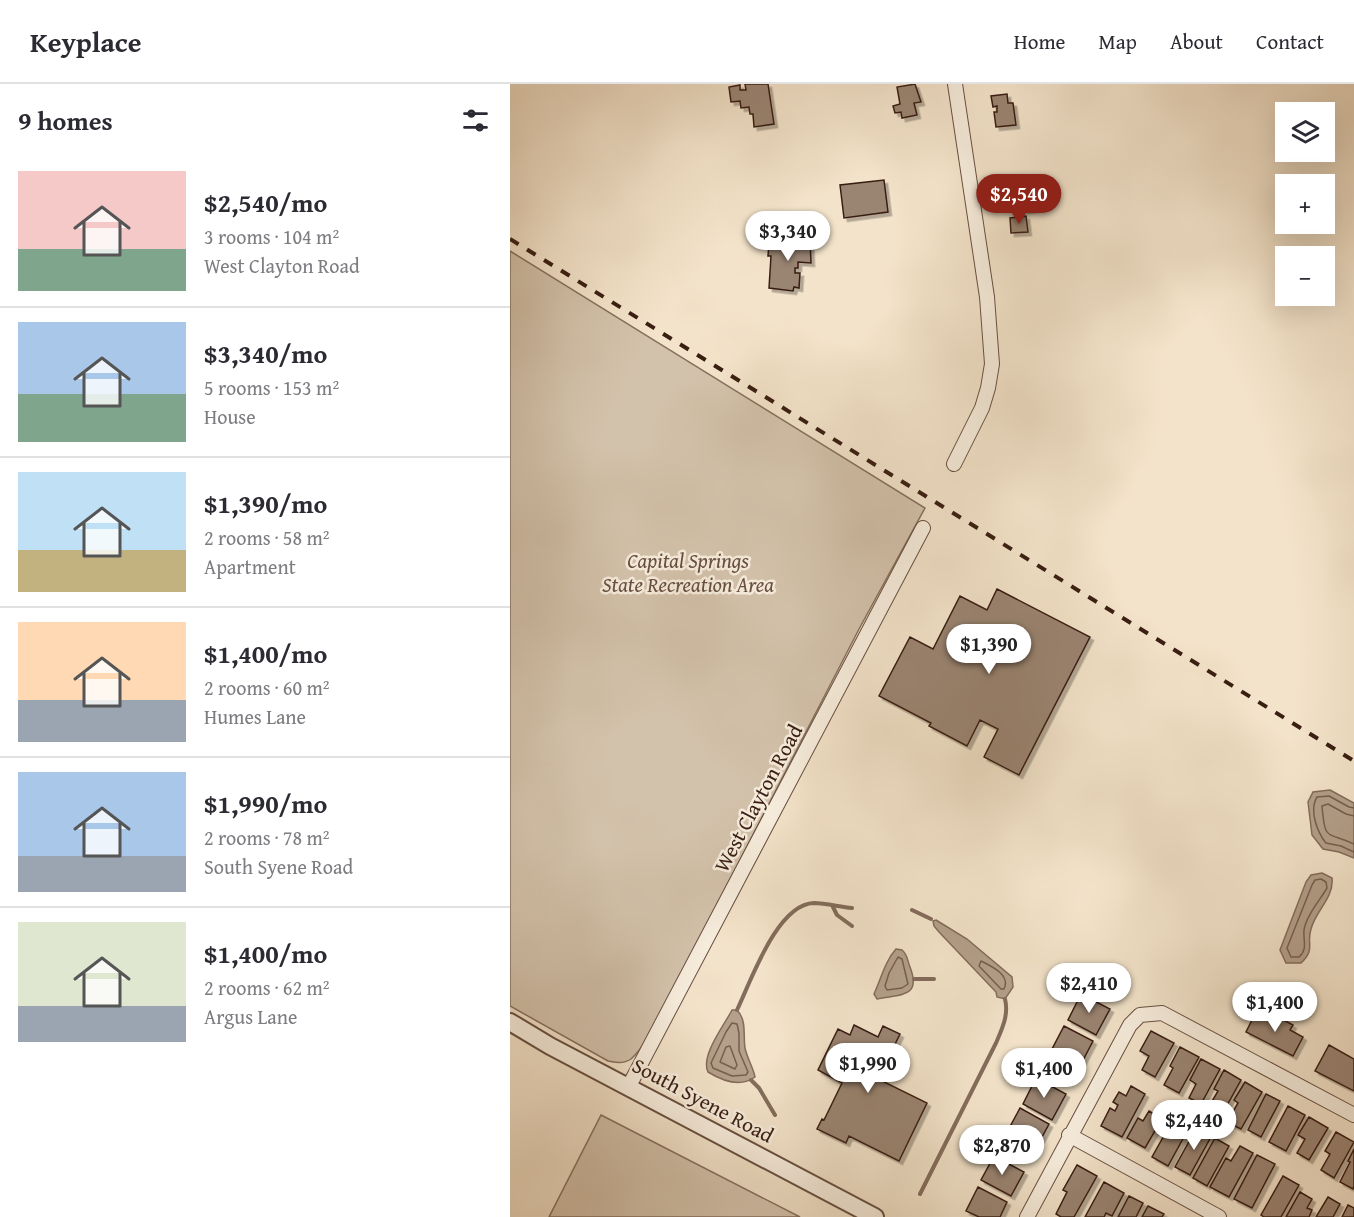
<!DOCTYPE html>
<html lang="en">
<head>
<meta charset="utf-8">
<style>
  body { margin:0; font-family:"Gentium Book Plus",serif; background:#f7f7f7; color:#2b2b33; height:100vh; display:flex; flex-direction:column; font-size:22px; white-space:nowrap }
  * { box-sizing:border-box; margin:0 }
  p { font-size:20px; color:#7c7c81 }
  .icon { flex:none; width:33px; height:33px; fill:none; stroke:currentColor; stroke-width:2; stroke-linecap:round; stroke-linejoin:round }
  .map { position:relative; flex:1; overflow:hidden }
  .sheet { display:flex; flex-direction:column; background:#fff; width:510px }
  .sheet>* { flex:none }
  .fabs { position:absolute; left:765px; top:18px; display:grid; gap:12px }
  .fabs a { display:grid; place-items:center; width:60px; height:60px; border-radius:0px; background:#fff; box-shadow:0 6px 24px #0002; font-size:30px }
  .price { position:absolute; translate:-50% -51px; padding:0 14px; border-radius:21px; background:#fff; color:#222; font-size:20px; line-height:39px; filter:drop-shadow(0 2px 3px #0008) }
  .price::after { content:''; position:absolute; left:50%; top:36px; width:18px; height:14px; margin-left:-9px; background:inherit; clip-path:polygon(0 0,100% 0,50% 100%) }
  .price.current { background:#8f2418; color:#fff }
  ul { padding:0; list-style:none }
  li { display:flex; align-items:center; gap:18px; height:150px; padding:0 18px }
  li+li { border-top:2px solid #e1e1e2 }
  li span { display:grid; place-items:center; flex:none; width:168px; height:120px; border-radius:0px; color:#555 }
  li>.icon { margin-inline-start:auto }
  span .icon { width:72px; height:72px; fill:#fffc; stroke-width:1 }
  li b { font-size:26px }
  h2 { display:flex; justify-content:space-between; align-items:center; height:72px; padding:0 18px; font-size:26px }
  header { display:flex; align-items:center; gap:36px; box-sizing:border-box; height:84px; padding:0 30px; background:#fff; border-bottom:2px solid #e1e1e2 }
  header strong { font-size:28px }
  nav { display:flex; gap:33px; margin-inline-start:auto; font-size:21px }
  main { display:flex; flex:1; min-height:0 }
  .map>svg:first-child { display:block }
  .green { fill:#d3c2ab; stroke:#86705e; stroke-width:1.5 }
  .water { fill:#b4a08b; stroke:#836c5b; stroke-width:1.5 }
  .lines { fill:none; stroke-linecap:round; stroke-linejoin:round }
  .shore { stroke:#765f4e; stroke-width:1.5 }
  .stream { stroke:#836c5b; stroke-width:4 }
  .building { fill:#9a8472; stroke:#391e12; stroke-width:1.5; filter:url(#shadow) }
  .minor-casing { stroke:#684f40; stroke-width:16 }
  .tertiary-casing { stroke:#684f40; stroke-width:20 }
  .minor { stroke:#f7eddd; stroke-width:14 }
  .tertiary { stroke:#f7eddd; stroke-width:16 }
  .rail { stroke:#391e12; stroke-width:4; stroke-dasharray:10 10; stroke-linecap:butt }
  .labels { text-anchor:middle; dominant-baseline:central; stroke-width:5; stroke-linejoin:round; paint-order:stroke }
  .park-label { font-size:21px; font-style:italic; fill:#674f40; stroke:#f7eddd }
  .street-label { font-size:21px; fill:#391e12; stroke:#f7eddd }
</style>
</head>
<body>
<header>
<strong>Keyplace</strong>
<nav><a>Home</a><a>Map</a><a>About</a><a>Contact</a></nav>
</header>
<main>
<section class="sheet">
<h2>9 homes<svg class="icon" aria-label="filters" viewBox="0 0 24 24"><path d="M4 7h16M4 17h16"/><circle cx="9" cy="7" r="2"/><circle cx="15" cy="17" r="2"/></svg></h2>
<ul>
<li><span style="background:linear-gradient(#f6c9c9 65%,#7fa58c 0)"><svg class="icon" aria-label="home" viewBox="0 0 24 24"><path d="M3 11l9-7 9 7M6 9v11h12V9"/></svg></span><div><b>$2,540/mo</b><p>3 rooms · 104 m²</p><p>West Clayton Road</p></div></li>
<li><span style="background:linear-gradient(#a9c7e8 60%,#7fa58c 0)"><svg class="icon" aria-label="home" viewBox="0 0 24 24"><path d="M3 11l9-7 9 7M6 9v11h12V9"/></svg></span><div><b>$3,340/mo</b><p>5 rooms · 153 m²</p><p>House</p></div></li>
<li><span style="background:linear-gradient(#bfe0f5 65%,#c2b280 0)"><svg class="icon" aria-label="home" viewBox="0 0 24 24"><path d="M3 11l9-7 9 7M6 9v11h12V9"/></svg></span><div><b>$1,390/mo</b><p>2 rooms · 58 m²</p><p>Apartment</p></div></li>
<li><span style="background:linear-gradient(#ffd9b3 65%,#9aa5b1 0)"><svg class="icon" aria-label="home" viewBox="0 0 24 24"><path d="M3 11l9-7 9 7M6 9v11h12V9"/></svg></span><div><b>$1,400/mo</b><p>2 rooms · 60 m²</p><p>Humes Lane</p></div></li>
<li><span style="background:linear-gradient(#a9c7e8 70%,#9aa5b1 0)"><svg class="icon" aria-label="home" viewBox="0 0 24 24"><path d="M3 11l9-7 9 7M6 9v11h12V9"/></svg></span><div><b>$1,990/mo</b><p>2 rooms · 78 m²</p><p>South Syene Road</p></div></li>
<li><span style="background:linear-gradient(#dfe7d0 70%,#9aa5b1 0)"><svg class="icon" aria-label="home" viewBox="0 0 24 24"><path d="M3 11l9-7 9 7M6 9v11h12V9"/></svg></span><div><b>$1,400/mo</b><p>2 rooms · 62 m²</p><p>Argus Lane</p></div></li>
</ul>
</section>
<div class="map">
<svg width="844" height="1133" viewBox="0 0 844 1133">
  <defs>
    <filter id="shadow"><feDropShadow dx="3.5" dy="3.5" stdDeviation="0" flood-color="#0004"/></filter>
  </defs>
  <rect width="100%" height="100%" fill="#f3e3ca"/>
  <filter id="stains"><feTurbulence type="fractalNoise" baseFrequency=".00333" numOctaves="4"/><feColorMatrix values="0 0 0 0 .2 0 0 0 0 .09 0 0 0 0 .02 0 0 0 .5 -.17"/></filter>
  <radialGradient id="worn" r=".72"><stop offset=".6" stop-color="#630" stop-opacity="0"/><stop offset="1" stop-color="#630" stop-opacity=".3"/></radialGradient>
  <path class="green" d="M0,167l415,257 -66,121 -186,361c-11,20 -25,54 -42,69 -7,5 -15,4 -23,2l-98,-55z
    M91,1031l199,102h-251z"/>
  <path class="water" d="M820,706l24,13v55l-15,-6 -16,-3 -11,-14 -4,-33 5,-10z
    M812,789l10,5c2,20 -16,32 -21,51 -5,15 5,20 -10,34h-15l-6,-13 26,-68 5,-7z
    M426,836l31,19 45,38 1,10 -8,12 -8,-2 -1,-5 -57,-60 -5,-6 -1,-5z
    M386,865l6,1c6,5 5,10 8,17 12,31 -10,27 -33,32l-3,-5c7,-15 11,-33 22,-45z
    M222,926h5c10,10 6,26 8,38 2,10 8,19 10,29 -15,11 -34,3 -47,-5 -8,-16 17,-48 24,-62z"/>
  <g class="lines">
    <path class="shore" d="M844,724l-5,-1 -20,-11 -12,1c-8,13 0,35 9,46l15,3 13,6
      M844,732l-8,-2 -18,-10 -6,2c3,36 4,25 32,38
      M811,795l5,3 1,6c-7,12 -21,28 -23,42 -1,11 4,19 -5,27h-8l-4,-9 25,-63 3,-5z
      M388,873l4,2 6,25 -6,4 -15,2 -2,-4 4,-13z
      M471,877c10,5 30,14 23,28h-3l-22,-23z
      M222,939l5,1 2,9v18l9,21 -2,3 -14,1 -19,-8 -2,-5 15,-31z
      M220,962l7,19 -2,4 -15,-7 6,-15z"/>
    <path class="stream" d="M323,823l4,8 15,11
      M402,826l19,9
      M404,895h20
      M227,926c14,-29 40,-106 77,-107 12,0 26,4 38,5
      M241,996l8,8 16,27
      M410,1110l76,-151c6,-14 13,-28 9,-44"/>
  </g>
  <path class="building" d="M235,0h23l6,40 -20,3 -1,-13h-3l-1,-7 -8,1 -1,-7 -9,1 -2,-15 11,-2v5h6z
    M405,0l6,18 -7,1 3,12 -15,3 -1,-6 -6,1 -2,-7 7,-2 -3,-17z
    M497,10l1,9h5l3,22 -20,2 -2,-15h3v-6l-4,1 -2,-11z
    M509,91l3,22 9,-1 2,13 -8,1 -1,-4 -17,2 -4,-30z
    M374,96l4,32 -44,6 -4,-33z
    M516,132l2,16 -17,1 -1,-15z
    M282,152l18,1 1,26 -13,-1v6h-3v5h5l-1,15 -5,-1 -1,4 -24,-3 2,-32h-3l1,-13h5l1,-5 17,2z
    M487,505l93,48 -71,138 -35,-18 14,-28 -18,-9 -13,26 -38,-20 2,-3 -52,-27 31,-59 23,12 27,-53 27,14z
    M571,910l29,15 -14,26 -28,-15z
    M746,928l12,6 3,-5 22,12 -3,5 13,7 -10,19 -47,-24z
    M344,941l24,12 5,-11 17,8 -22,45 49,24 -28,58 -50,-25 -3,7 -29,-14 5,-10 2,1 18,-37 -24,-13 20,-41 12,6z
    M554,942l29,15 -13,25 -29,-15z
    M641,947l23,12 -19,34 -13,-7 7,-14 -9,-5z
    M819,961l25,14v32l-39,-20z
    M670,963l19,10 -20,36 -15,-8 9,-17 -3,-2z
    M691,975l19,10 -19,35 -12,-6 7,-14 -6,-4z
    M714,986l17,10 -21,38 -13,-8 11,-19 -4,-2z
    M526,994l30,16 -14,26 -29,-16z
    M735,998l17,10 -21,37 -14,-7 11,-19 -4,-3z
    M621,1002l14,8 -23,43 -21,-11 9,-18 5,3 3,-6 -5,-3 6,-10 7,4z
    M756,1010l14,7 -19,36 -13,-7z
    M778,1022l17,9 -19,36 -17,-9z
    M510,1024l29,16 -14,26 -29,-16z
    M639,1027l13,8 -17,29 -18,-10 11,-20 5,3z
    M665,1032l16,8 -23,42 -16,-9z
    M799,1033l19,11 -19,32 -12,-7 8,-14 -7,-4z
    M687,1043l15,8 -22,40 -15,-8z
    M826,1048l18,10 -20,36 -13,-8 9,-16 -5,-3z
    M705,1054l14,8 -22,40 -14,-8z
    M730,1062l13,7 -24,44 -19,-10 16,-29 5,3z
    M844,1065v37l-1,3 -13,-7 10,-20 -2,-1z
    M747,1071l18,9 -23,44 -18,-9z
    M484,1072l30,16 -13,24 -30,-16z
    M567,1081l20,11 -23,41h-13l-5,-3 11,-22 -4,-2z
    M773,1092l16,9 -18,32h-17l-3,-2z
    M594,1098l20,11 -12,23 -6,-3 -2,4h-19z
    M468,1103l29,15 -7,15h-21l-13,-6z
    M790,1108l12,7 -5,9 5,2 -3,7h-23z
    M619,1112l14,7 -7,14h-18z
    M818,1113l12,7 -7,13h-17z
    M838,1121l6,3v9h-12z
    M638,1122l16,8 -2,3h-20z"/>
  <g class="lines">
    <defs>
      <path id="minor" d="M444,380l28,-56 6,-20 4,-24 -5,-67 -32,-213
        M119,1002l294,-558
        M559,1051l150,82
        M517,1133l103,-192 10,-10 22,-2 192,102"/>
      <path id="tertiary" d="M0,938l40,24 325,171"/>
    </defs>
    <use href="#minor" class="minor-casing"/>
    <use href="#tertiary" class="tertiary-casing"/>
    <use href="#minor" class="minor"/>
    <use href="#tertiary" class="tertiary"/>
    <path class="rail" d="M0,155l844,522"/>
  </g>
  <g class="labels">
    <g class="park-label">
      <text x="178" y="476">Capital Springs<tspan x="178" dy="24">State Recreation Area</tspan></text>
    </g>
    <g class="street-label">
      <text transform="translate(248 714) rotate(-62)">West Clayton Road</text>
      <text transform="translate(193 1016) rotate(28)">South Syene Road</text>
    </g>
  </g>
  <rect width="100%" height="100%" filter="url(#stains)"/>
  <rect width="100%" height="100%" fill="url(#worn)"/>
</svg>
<div class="fabs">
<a><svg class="icon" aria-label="layers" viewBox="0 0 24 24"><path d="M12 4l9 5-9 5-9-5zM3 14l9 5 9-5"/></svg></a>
<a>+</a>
<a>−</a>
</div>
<b class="price current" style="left:509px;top:141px">$2,540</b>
<b class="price" style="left:278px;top:178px">$3,340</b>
<b class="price" style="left:479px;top:591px">$1,390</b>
<b class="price" style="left:579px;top:930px">$2,410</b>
<b class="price" style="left:765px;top:949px">$1,400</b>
<b class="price" style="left:358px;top:1010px">$1,990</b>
<b class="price" style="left:534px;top:1015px">$1,400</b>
<b class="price" style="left:684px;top:1067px">$2,440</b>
<b class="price" style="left:492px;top:1092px">$2,870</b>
</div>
</main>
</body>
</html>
